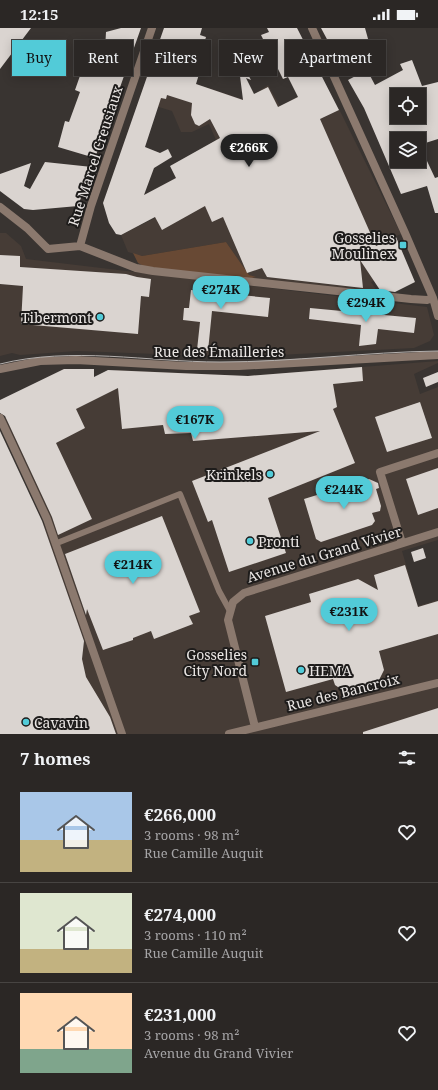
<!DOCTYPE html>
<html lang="en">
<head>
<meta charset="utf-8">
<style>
  body { margin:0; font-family:"Noto Serif",serif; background:#332f2d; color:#f1f3f6; height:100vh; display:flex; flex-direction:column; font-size:15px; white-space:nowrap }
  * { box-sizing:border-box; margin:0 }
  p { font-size:13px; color:#a6a5a7 }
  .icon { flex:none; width:22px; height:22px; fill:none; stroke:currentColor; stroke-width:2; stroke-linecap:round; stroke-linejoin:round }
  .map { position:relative; height:706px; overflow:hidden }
  .details { display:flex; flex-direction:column; background:#2b2725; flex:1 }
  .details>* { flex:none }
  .banner { position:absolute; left:12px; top:12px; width:414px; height:36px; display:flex; gap:8px }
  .tools { position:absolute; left:390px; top:60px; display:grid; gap:8px }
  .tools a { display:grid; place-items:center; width:36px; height:36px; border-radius:0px; background:#2b2725; box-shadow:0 2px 10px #0003,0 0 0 1px #474442; font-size:20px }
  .price { position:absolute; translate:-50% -34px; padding:0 9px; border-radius:14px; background:#52cbd8; color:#111; font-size:13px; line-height:26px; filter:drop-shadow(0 1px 2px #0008) }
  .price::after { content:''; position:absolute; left:50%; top:24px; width:12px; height:9px; margin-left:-6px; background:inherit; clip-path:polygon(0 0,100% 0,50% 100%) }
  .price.active { background:#222; color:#fff }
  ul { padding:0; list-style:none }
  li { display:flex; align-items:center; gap:12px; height:100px; padding:0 20px }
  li+li { border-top:1px solid #474442 }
  li span { display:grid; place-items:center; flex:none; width:112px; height:80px; border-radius:0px; color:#555 }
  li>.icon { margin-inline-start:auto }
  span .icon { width:48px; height:48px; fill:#fffc; stroke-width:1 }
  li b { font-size:17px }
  h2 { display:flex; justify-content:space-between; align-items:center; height:48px; padding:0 20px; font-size:17px }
  .chip { padding:0 14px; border-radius:0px; background:#2b2725; box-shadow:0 2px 10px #0003,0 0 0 1px #474442; font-size:14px; line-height:36px }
  .chip.active { background:#52cbd8; color:#111 }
  .status { display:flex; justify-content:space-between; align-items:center; height:28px; padding:0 20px; background:#2b2725; direction:ltr }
  .status svg { height:11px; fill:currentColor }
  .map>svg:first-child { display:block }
  .built { fill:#463c36 }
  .green { fill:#684934 }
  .building { fill:#dad4d0; fill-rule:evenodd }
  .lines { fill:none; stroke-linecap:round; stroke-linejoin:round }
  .service { stroke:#8b796e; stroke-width:6 }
  .minor { stroke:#8b796e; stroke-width:8 }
  .tram { stroke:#b4b0ae; stroke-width:1 }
  .poi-dot { fill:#52cbd8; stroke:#1e1c1b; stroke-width:1.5 }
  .labels { text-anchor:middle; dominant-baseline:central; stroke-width:4; stroke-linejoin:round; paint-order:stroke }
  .street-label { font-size:14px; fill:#eae6e4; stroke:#1e1c1b }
  .poi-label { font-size:14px; fill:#eae6e4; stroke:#1e1c1b; text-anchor:end }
</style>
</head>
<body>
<div class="status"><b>12:15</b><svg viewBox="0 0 49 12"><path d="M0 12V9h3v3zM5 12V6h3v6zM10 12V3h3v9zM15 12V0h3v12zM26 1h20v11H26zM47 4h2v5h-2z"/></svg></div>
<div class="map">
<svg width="438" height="706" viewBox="0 0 438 706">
  <rect width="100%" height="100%" fill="#393431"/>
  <path class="built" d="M150,41l95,31 23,-15 12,21 28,-15 15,27 16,-9 62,125 -41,17 23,26 -12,5 6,9 -4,3 -110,-12 -14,-7 -23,-33 -84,14 -14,-4 -7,-17 34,-17 -13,-21 47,-26 27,-31 -7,-16 -17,8h-11l-9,-21 -33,-10z
    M0,205h6l15,13 5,13 401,48 7,28 -4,6 -16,7 -177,9 -160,-6 -57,4 -8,-2 -12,3z
    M438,333v2l-24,11 6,20 18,-7v153l-36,11 16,55 20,-6v134h-438v-300l49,101 -2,-16 -46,-99 93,-43 23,-7 129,6z"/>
  <path class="green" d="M226,214l23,33 7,2 -12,3 -91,-9 -15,-8 -5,-10 9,3z"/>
  <path class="building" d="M0,0h31l-31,41z
    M121,0h20l-46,130 -37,-11 7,-26 4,1 11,-30 -5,-2 13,-37 13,5v-7l4,-1 1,-18z
    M164,0h38l-2,7 6,2 -10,33 4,1 -4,13 47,16 -3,-24 -7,-2 -2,-13 11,3 9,16 -5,-2 8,16 14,-7 10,20 20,-10 -10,-20 -5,2 -22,-44 8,-3 -2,-4h30l42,82 -19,9 56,127 20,-9 19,45 -20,10 -15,-2 -20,-30 3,28 -96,-11 -5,-9 -15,5 -24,-56 -11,5 -7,-16 -43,24 -7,-13 -34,18 -5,-1 -7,-11 -6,-20zM167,67l25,8 -1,12 4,9 4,2 11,-7 10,19 -50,28 6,12 -32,17 10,-27 18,-11 -4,-8 -8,4 -15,-6 16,-49 5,1z
    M321,0h44l5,18 -34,10z
    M40,16l14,5 -4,10 -14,-4z
    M412,32l10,26 16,-4v57l-19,6v-6h-22v22h30l8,17 3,-1v36h-3l-8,-27 -26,8 -37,-86 -16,-28 19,-10 8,15 28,-15 -3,-6zM397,67h22v22h-22z
    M45,134l47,5 -14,39 -45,4 -9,-1 -24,-18v-17l31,-11 -7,23 6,3z
    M0,227l20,1v11l106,7 11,3 14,2 -2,18 -8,-1 -3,38 -117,-10 2,-38 -23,-2z
    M191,262l79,8 -2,19 -56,-6 -4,40 -11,-1 3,-28 -17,-2 1,-12h5z
    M310,280l106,10 -2,15 -36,-4 -2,15 -17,2 2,-21 -52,-6z
    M362,339l1,14 -30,3 4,23 -4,2 22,54 -87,35 18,55 -57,19 -17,-52 -4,2 -16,-41 128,-50 -127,10 -2,-8 -26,1 -2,-9 -41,4 -4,-41 -42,21 9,19 -29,15 36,76 -34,16 -6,-18 -47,-101 -5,-3v-13l64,-31h30v8l14,-7 140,6z
    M438,344v10l-12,5 -3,-9z
    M420,374l12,36 -45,14 -12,-35z
    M0,403l42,90 42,120 -2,18 4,18 24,40 6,17h-116z
    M438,440v40l-20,7 -12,-36z
    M369,451l9,4 1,5 -3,1 5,17 -1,5 -8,2 3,8 -3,4 -51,17 -5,-3 -12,-40z
    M162,488l38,96 -11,4 4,8 -39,15 -3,-8 -18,7v2l-30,10 -16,-41 -1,6 -21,-61z
    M423,520l3,10 -12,4 -3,-10z
    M405,537l13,42 20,-6v33l-59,17 5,19 -6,12 1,3 -31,9 -13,-9 -2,-6 -47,13 -21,-76 46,-14 -2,-8 49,-15 20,11 -4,-15z
    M438,680v26h-75v-2z"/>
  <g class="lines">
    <path class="service" d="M57,515l123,-49 39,97 11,20"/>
    <path class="minor" d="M312,0l93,205 28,65 5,18
      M0,179l27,21 21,21 32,-3 56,22 17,3 258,28 16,1 6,-2
      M80,218l11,-40 61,-178
      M0,341l40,-8 36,-1 110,6h53l199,-11
      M0,390l47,101 75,215
      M402,515l-22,-71 58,-19
      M255,699l-27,-107 5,-18 11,-9 194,-61
      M229,706l209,-51"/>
    <path class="tram" d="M0,336c72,-18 147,-2 220,-2 73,0 145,-10 218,-11"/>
  </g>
  <g class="poi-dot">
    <rect x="399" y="213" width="8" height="8" rx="2"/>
    <circle cx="100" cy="289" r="4"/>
    <circle cx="270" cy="446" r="4"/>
    <circle cx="250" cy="513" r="4"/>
    <rect x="251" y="630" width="8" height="8" rx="2"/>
    <circle cx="301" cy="642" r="4"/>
    <circle cx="26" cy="694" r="4"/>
  </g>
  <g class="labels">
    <g class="street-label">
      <text transform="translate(95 128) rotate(-72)">Rue Marcel Creusiaux</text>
      <text x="219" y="323">Rue des Émailleries</text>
      <text transform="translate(324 526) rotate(-17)">Avenue du Grand Vivier</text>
      <text transform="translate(343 664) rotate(-14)">Rue des Bancroix</text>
    </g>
    <g class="poi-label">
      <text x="395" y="209">Gosselies<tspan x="395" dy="16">Moulinex</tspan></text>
      <text x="92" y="289">Tibermont</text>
      <text x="262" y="446">Krinkels</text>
      <text x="258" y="513" text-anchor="start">Pronti</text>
      <text x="247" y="626">Gosselies<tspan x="247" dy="16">City Nord</tspan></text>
      <text x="309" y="642" text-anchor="start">HEMA</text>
      <text x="34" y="694" text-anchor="start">Cavavin</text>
    </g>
  </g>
</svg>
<div class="tools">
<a><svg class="icon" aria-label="locate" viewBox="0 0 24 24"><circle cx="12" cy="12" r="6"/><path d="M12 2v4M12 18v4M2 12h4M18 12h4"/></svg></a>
<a><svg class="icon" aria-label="layers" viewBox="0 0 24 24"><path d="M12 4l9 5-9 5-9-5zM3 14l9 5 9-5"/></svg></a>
</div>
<b class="price active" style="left:249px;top:140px">€266K</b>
<b class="price" style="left:221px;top:282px">€274K</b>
<b class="price" style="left:366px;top:295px">€294K</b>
<b class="price" style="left:195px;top:412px">€167K</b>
<b class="price" style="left:344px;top:482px">€244K</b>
<b class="price" style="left:133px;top:557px">€214K</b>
<b class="price" style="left:349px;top:604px">€231K</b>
<div class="banner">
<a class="chip active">Buy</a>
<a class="chip">Rent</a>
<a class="chip">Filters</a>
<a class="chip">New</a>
<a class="chip">Apartment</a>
</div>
</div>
<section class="details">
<h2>7 homes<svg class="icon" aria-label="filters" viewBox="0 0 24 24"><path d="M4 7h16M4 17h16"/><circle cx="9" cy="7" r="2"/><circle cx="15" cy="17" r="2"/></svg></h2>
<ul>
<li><span style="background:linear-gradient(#a9c7e8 60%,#c2b280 0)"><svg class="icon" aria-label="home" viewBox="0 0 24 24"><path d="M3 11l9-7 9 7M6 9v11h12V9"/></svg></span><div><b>€266,000</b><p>3 rooms · 98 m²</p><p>Rue Camille Auquit</p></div><svg class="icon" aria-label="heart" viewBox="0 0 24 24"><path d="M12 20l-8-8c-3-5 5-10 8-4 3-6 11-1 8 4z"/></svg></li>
<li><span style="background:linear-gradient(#dfe7d0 70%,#c2b280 0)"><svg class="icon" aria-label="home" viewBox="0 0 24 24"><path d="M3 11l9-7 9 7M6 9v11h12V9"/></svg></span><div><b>€274,000</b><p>3 rooms · 110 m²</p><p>Rue Camille Auquit</p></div><svg class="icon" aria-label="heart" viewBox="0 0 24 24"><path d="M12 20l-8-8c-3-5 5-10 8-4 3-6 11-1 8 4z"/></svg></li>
<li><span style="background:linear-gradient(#ffd9b3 70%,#7fa58c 0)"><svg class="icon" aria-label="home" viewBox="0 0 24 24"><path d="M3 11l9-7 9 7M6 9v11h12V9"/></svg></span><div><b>€231,000</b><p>3 rooms · 98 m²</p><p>Avenue du Grand Vivier</p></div><svg class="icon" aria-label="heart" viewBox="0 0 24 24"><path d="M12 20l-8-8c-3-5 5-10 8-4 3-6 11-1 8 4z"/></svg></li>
</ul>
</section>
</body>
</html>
